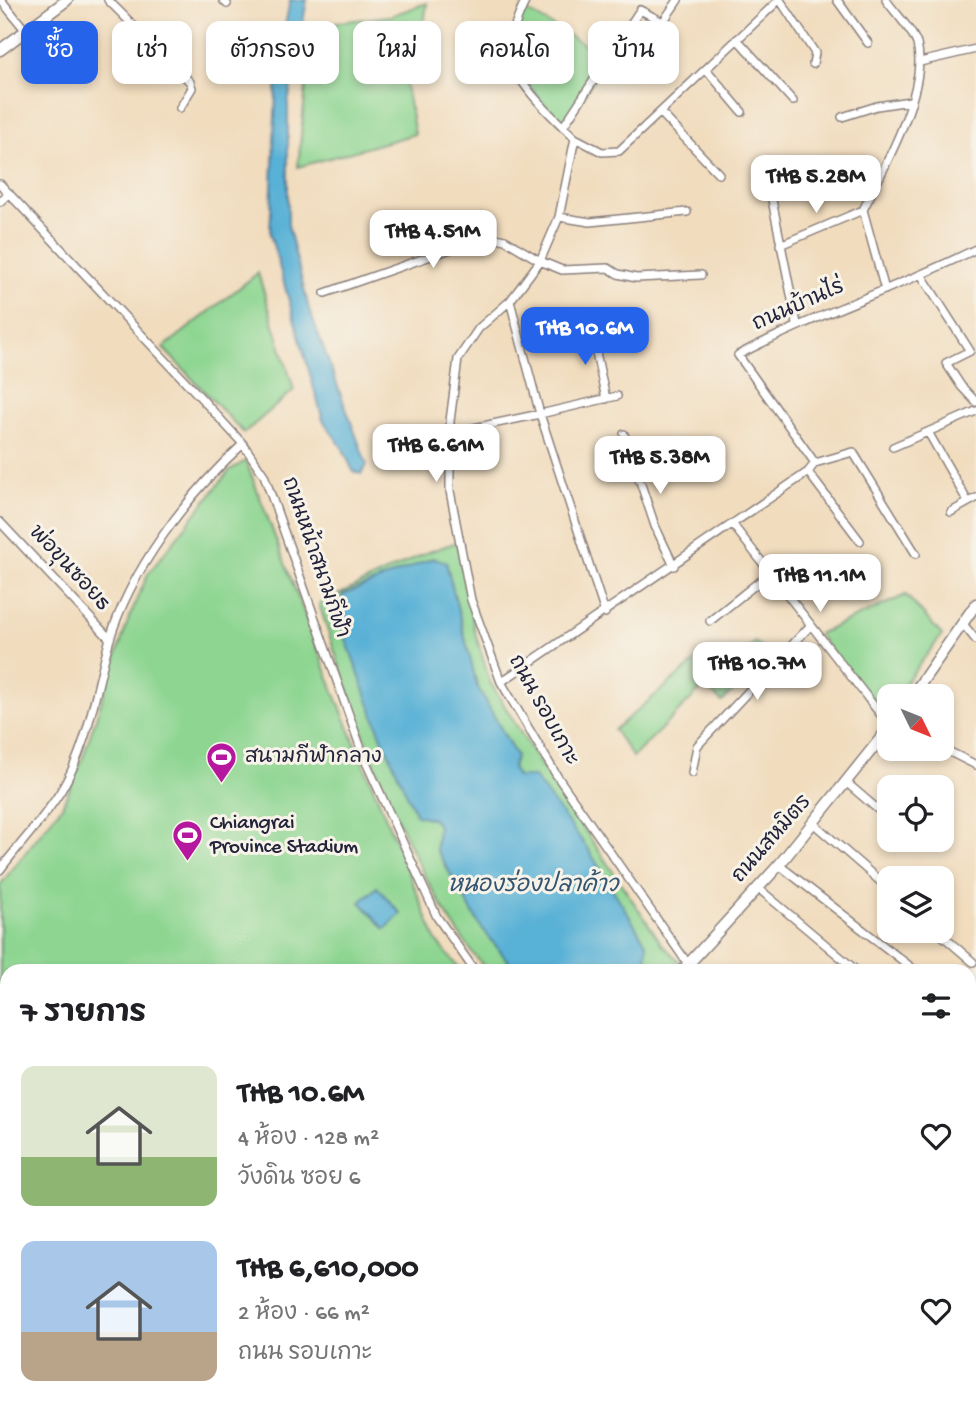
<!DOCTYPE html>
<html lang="th">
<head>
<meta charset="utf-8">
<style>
  body { margin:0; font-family:"Gochi Hand","Playpen Sans Thai",sans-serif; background:#f2f2f2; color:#202124; height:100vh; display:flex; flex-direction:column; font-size:26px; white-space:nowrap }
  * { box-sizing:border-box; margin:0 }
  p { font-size:23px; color:#757577 }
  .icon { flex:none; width:38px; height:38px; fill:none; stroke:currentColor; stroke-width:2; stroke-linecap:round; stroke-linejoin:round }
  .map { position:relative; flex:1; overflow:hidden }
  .side { position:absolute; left:0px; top:964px; width:976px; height:450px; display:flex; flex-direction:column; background:#fff; border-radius:21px 21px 0 0; box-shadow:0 4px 10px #0003 }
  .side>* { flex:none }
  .banner { position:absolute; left:21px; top:21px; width:934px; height:63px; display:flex; gap:14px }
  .needle { width:46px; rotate:133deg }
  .controls { position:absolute; left:877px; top:684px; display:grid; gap:14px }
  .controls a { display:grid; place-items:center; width:77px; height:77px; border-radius:14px; background:#fff; box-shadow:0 4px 10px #0003; font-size:35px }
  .price { position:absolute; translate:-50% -60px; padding:0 16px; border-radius:14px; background:#fff; color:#222; font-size:23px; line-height:46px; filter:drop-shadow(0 2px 4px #0008) }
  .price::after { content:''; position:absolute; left:50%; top:42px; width:21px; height:16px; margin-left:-10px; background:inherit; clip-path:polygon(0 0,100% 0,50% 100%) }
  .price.current { background:#2563eb; color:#fff }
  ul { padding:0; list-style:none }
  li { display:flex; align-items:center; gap:21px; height:175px; padding:0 21px }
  li span { display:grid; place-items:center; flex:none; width:196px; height:140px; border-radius:14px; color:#555 }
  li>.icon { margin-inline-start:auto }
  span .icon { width:84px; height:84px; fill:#fffc; stroke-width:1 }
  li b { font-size:30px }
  h2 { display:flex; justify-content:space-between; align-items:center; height:84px; padding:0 21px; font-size:30px }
  .chip { padding:0 24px; border-radius:14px; background:#fff; box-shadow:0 4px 10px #0003; font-size:24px; line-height:63px }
  .chip.current { background:#2563eb; color:#fff }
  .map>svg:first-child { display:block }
  .built { fill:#f7d1c8 }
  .green { fill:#8dd591; stroke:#587c66; stroke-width:2 }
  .water { fill:#59b1d6; stroke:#3e6a88; stroke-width:2 }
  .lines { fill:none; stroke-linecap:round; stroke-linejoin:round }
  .street-casing { stroke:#8a7f7c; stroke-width:10 }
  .secondary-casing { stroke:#8a7f7c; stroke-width:13 }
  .street { stroke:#fff; stroke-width:7 }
  .secondary { stroke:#fff; stroke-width:10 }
  .labels { text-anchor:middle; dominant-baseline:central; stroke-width:6; stroke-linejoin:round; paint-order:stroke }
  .street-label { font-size:21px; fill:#22223b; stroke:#f7f3e8 }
  .poi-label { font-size:21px; fill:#22223b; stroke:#f7f3e8; text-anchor:start }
  .water-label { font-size:23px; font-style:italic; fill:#355471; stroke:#f7f3e8 }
</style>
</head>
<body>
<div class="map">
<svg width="976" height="1413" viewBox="0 0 976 1413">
  <rect width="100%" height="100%" fill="#f7f3e8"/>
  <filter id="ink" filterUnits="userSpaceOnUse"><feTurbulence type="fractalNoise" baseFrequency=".0143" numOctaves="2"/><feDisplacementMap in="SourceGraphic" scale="14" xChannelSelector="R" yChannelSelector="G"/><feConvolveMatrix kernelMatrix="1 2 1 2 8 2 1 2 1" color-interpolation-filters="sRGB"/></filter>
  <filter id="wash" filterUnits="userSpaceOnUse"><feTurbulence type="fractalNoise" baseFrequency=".00686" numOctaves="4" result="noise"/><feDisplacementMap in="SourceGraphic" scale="28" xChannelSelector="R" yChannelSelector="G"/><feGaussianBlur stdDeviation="1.57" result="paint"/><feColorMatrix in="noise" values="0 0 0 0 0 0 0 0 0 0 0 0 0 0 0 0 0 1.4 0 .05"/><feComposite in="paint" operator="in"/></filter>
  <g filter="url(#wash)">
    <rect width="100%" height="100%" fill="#f1dcbd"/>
    <path class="built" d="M271,1407h260l-5,6h-246z"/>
    <path class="green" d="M427,3l-7,48 -19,9 14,74 -117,33 14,-142 78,-9z
      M522,8l86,50 -45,69 -48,-58 -5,-16z
      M258,273l36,117 -50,43 -81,-85z
      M246,461l92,241 99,240 25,29h-455v96l-7,-8v-174l62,-79 19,-43 48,-145 19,-44 82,-104z
      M457,542l18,90 15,50 48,79 124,183 19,19 -7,8h-34l6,-6 -129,-188 -5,-9 4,-13 -39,-69 -31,-124 -13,-4 -90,37 95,231 -2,23 45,78 35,44h-29c-80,-96 -129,-248 -168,-367l109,-52z
      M906,595l36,40 -47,61h-6v8l-8,11 -63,-81z
      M755,642l15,14 -48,46 -18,-16 -71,71 -19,-27 83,-70 21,15z"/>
    <path class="water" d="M290,0h17l-19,103v122l21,84 58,156 -6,9 -8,-3 -10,-22 -20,-29 -53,-186 7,-166z
      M433,558l13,4 31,124 39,70 -4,12 5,9h17l54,72 59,96 -1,20 -6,6h-124l-35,-44 -45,-78 2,-23 -5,-7 -17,-4 -35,-79 -44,-122 6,-19z
      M377,887l24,27 -16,15 -25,-27z
      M970,1212l6,4v139l-6,-3z"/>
  </g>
  <g filter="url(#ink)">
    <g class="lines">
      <defs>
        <path id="street" d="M1,0l25,31
          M108,0l82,82 2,6 -12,20
          M223,0l4,4
          M526,0c-7,14 -16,36 -16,52 1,28 46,68 65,86l-16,79 -19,44 -30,40 -31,27 -21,31 -8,62v70l21,109 30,82 56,94 131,188 8,7
          M780,0l35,53 -2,11
          M837,0l31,43
          M737,39l56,62
          M920,62l56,-13
          M706,69l36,43
          M661,113l58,61
          M842,117l35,-11 33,-5
          M563,127l77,-117 23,12 15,-22
          M575,138l27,14 17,-1 160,-151
          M0,184l202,215 41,45 21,31 101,285 72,157 38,54
          M771,195l26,129
          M0,202l9,-9
          M559,217l31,5 97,-10
          M780,245l83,-35
          M922,276l48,75 -24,12 15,23 15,16
          M885,290l-22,-80c20,-40 66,-122 54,-166 -5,-15 -22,-31 -31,-44
          M325,293l163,-57 17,4 35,21 22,9 46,-2 10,6 18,4 65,-3
          M510,301l30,113 77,-18
          M591,329l15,70
          M928,432l40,70
          M450,433l90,-19 65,199
          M624,434l31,92 19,40
          M893,447l83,-36
          M815,463l38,-11 63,102
          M808,472l52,69
          M951,512l25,-14
          M0,522l110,117
          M733,525l148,190 8,6
          M710,621l60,-48
          M963,624l13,16
          M501,682l307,-210 7,-9 -77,-108c78,-41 160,-67 238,-106
          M942,748l34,17
          M692,773l5,-27 114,-121
          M847,783l42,36
          M813,823l76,66
          M779,865l137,106
          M0,870c20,-27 45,-52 62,-81 27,-46 33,-97 47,-147 21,-72 80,-149 134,-198
          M758,888l99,83
          M937,931l36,31
          M0,1072l7,8
          M970,1134l6,-11
          M970,1187l6,4
          M0,1260l7,10
          M0,1288l7,-5
          M0,1365l3,4
          M260,1407l6,6
          M554,1407v6
          M541,1413l6,-6
          M566,1413v-6
          M774,1413l2,-6
          M852,1413l2,-6
          M934,1413l2,-6"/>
        <path id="secondary" d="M0,50l67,-50
          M912,696l64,-92
          M682,971l97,-106 110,-137
          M970,1380l6,2"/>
      </defs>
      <use href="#street" class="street-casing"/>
      <use href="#secondary" class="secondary-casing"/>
      <use href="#street" class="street"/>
      <use href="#secondary" class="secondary"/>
    </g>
  </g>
  <defs>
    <symbol id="stadium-pin" viewBox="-11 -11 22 30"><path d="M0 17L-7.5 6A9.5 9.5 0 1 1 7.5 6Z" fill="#b5179e" stroke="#f7f3e8"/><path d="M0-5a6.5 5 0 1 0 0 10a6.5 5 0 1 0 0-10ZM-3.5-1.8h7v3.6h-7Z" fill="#fff"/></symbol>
  </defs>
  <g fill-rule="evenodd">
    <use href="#stadium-pin" x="204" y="740" width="35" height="47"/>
    <use href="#stadium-pin" x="170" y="818" width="35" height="47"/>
  </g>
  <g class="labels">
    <g class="street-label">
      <text transform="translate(799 307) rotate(-24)">ถนนบ้านไร่</text>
      <text transform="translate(314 558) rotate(71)">ถนนหน้าสนามกีฬา</text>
      <text transform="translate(68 569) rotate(47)">พ่อขุนซอย5</text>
      <text transform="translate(542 711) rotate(61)">ถนน รอบเกาะ</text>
      <text transform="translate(773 840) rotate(-49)">ถนนสหมิตร</text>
    </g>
    <g class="poi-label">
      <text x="245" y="758">สนามกีฬากลาง</text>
      <text x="210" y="824">Chiangrai<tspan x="210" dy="24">Province Stadium</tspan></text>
    </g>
    <g class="water-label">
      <text x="533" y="886">หนองร่องปลาค้าว</text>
    </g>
  </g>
</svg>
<div class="controls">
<a><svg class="needle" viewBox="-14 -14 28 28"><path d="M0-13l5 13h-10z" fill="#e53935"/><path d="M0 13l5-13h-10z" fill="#757577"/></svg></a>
<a><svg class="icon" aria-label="locate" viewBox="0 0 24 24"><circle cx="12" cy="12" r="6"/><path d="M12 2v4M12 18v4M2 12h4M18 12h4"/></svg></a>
<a><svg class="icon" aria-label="layers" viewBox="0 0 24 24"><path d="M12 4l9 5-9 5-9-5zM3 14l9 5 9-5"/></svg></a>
</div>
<b class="price" style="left:816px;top:215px">THB 5.28M</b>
<b class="price" style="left:433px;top:270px">THB 4.51M</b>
<b class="price current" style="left:585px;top:367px">THB 10.6M</b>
<b class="price" style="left:436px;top:484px">THB 6.61M</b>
<b class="price" style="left:660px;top:496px">THB 5.38M</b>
<b class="price" style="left:820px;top:614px">THB 11.1M</b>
<b class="price" style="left:757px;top:702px">THB 10.7M</b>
<div class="banner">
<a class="chip current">ซื้อ</a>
<a class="chip">เช่า</a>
<a class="chip">ตัวกรอง</a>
<a class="chip">ใหม่</a>
<a class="chip">คอนโด</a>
<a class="chip">บ้าน</a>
</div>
<section class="side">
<h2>7 รายการ<svg class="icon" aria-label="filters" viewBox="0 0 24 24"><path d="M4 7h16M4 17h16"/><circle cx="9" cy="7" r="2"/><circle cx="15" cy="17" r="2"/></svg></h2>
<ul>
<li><span style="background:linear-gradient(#dfe7d0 65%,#8fb573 0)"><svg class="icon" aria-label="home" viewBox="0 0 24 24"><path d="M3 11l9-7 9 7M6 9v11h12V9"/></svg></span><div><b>THB 10.6M</b><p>4 ห้อง · 128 m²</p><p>วังดิน ซอย 6</p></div><svg class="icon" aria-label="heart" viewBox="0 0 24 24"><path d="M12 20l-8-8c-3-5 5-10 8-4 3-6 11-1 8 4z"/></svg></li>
<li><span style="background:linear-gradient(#a9c7e8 65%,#b9a48a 0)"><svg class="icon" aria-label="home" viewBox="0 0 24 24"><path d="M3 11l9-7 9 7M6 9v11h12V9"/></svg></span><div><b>THB 6,610,000</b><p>2 ห้อง · 66 m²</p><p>ถนน รอบเกาะ</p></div><svg class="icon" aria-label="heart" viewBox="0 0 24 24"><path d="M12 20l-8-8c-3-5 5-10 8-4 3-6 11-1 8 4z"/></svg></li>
</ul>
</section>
</div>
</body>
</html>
